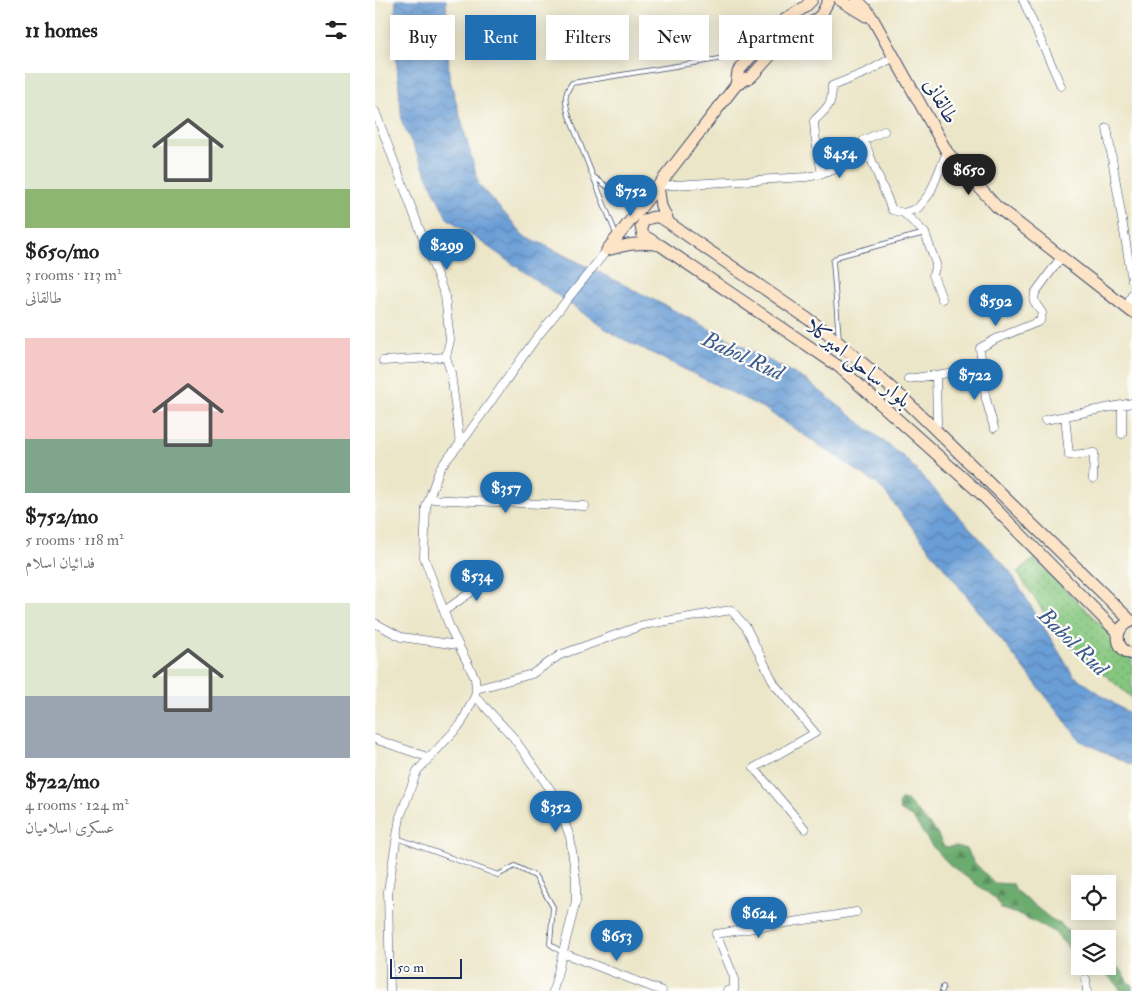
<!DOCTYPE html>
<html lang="en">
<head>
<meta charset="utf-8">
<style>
  body { margin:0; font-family:"IM FELL Double Pica",Amiri,serif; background:#f6f6f6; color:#222; height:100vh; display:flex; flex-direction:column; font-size:19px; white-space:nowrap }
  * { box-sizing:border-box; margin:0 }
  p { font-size:16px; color:#767676 }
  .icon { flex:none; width:28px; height:28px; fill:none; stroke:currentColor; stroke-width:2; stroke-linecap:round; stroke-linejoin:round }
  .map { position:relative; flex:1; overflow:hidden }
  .drawer { display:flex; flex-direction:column; background:#fff; width:375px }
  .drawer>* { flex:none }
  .top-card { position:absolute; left:15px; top:15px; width:475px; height:45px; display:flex; gap:10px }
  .fabs { position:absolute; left:696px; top:875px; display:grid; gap:10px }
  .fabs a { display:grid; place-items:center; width:45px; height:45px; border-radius:0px; background:#fff; box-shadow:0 2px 12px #0003; font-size:25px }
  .scale { position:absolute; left:15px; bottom:12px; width:72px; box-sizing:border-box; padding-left:5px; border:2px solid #1b2f5e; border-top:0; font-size:14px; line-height:18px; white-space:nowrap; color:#1b2f5e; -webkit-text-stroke:4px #fdfcf7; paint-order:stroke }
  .price { position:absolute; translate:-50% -42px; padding:0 11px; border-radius:18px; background:#1f6fb2; color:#fff; font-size:16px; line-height:32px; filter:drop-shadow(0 1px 2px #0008) }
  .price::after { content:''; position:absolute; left:50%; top:30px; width:15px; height:11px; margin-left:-8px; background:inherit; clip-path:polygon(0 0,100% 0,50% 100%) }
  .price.selected { background:#222; color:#fff }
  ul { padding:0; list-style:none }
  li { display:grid; align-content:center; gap:10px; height:265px; padding:0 25px }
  li span { display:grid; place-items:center; height:155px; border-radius:0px; color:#555 }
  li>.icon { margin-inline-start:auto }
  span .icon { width:90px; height:90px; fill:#fffc; stroke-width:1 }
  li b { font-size:21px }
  h2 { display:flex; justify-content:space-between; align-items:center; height:60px; padding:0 25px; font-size:21px }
  .pill { padding:0 18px; border-radius:0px; background:#fff; box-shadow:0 2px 12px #0003; font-size:18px; line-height:45px }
  .pill.selected { background:#1f6fb2; color:#fff }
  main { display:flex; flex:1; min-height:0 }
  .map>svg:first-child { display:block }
  .forest { fill:url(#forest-firs); stroke:#446e66 }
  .park { fill:url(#park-dots); stroke:#507b6e }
  .water { fill:url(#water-waves); stroke:#43669a }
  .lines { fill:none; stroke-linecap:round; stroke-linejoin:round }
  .service-casing { stroke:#3a4a6e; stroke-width:5.5 }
  .minor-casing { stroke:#3a4a6e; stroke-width:9 }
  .secondary-casing { stroke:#3a4a6e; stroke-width:13 }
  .service { stroke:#fff; stroke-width:4 }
  .minor { stroke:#fff; stroke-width:8 }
  .secondary { stroke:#fee4c6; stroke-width:11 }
  .labels { text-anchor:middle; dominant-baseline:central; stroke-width:4.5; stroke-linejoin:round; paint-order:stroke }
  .street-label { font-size:21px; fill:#1b2f5e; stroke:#fdfcf7 }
  .water-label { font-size:22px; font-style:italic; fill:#3b5b8e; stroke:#fdfcf7 }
</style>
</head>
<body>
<main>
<section class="drawer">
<h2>11 homes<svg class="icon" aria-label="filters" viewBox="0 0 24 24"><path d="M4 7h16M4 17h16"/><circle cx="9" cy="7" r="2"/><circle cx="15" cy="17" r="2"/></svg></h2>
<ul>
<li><span style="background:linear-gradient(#dfe7d0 75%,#8fb573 0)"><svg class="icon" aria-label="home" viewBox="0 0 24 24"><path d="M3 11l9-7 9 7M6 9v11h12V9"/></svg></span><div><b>$650/mo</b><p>3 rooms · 113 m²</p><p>طالقانی</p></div></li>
<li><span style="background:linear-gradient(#f6c9c9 65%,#7fa58c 0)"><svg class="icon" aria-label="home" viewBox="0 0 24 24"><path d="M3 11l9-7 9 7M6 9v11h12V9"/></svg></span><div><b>$752/mo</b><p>5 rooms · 118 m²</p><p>فدائیان اسلام</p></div></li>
<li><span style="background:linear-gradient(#dfe7d0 60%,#9aa5b1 0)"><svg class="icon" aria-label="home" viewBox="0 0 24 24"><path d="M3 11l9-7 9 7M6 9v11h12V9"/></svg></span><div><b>$722/mo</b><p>4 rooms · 124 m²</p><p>عسکری اسلامیان</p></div></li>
</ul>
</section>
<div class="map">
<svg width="757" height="991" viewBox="0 0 757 991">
  <defs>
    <pattern id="forest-firs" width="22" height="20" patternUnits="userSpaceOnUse" patternTransform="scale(1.25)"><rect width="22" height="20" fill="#6cac6e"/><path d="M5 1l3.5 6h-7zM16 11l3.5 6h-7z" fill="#588c5e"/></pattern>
    <pattern id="park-dots" width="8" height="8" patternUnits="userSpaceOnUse" patternTransform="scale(1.25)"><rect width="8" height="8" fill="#86c77f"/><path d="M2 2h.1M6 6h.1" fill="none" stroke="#6da26b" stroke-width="1.8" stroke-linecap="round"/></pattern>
    <pattern id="water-waves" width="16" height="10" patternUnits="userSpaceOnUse" patternTransform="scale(1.25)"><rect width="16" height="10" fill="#6b9ed6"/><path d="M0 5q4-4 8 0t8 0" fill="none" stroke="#5781b1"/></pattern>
  </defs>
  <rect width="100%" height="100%" fill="#fdfcf7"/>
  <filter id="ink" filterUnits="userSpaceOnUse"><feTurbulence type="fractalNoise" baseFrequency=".02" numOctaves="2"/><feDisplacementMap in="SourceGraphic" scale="10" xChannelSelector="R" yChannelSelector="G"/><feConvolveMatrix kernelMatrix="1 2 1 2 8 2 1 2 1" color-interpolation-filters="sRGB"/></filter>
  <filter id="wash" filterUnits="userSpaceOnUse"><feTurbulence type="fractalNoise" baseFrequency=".0096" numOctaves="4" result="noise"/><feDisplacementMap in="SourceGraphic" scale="20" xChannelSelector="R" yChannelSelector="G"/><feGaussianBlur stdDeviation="1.12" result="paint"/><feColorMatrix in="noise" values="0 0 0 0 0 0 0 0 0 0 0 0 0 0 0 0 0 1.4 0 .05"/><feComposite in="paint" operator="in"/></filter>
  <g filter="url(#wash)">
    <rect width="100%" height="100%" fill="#ece6c9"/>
    <path class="forest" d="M526,800h6l30,33 7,14 12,-1 10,3 8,13 20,21 19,1 3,7 39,31 6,2 16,17 3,1v16l-5,-3 -21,-23 -33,-17 -20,-6 -5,-10 -46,-34 -18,-19 -19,-28 -13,-8 -1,-8z
      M733,959l14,12 6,12 4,1v7h-11l-5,-8 -20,-17h11z"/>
    <path class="park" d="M659,559l98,96v43l-66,-56 -11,-13 -38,-57z"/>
    <path class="water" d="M21,0h50l3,76 30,109 45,50 140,70 142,75 100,79 103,111 64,105 59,41v49l-51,-24 -202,-256 -114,-76 -152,-75 -166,-116 -45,-96 -8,-90z"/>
  </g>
  <g filter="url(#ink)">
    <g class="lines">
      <defs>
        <path id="service" d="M219,177l43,31
          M241,234l-47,-118c-4,-14 -6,-21 3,-33l177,-29
          M464,340l-6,-79 6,-5 86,-23
          M22,838l101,37 17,-9 20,10 18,31 -3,37 13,9
          M567,991l1,-4"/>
        <path id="minor" d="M648,0l38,86
          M0,111l70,185 5,44 -4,17 5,16 9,71
          M732,128l25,152
          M495,156l-6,-16 20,-9
          M447,174l-7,-39 -1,-14c13,-14 18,-14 18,-35l35,-14 27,-15
          M283,186l148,-9 16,-3 48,-18 22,54 12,3 21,20 11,31 -3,11 9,24
          M529,213l14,-5 12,-15 17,-41
          M752,308l5,-14
          M8,361l63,-4
          M607,368l4,31 8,29
          M561,375l1,49
          M533,379l74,-11 -2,-20 16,-9 44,-18 2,-8 -8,-12 1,-8 27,-37
          M690,416l4,39 25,-2 -1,26
          M670,420l87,-17
          M747,434v-28
          M54,499l156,7
          M69,611l53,-37
          M0,623l26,14 57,8
          M101,689l56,-15 28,-19 83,-30 88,-15 15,17 29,58 40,48 -61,35 51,61
          M100,696l38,41 42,59 15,41 6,42v22l-23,90
          M0,739l55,19
          M188,953l99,38
          M711,979l1,12
          M15,991l-2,-100 12,-74 17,-46 44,-47 14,-28 1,-7 -1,-11 -25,-50 -26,-71 2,-50 14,-39 27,-33 67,-94 73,-91
          M352,991l7,-1v-13l-18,-43 140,-22"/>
        <path id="secondary" d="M465,0l26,16
          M482,0l10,10 7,11 73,131 49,54 136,106
          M361,85l2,-13 16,-19 29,-32 22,-14 7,-7
          M283,186l3,20 8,17 155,107 79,68 228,223
          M281,243l-13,-8 -2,-8 3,-6c10,-6 15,-5 25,2
          M232,250c18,-5 34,-9 53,-5l178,121 143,128 137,139
          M232,250l51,-64 78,-101 16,-9 35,-39 22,-12 12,-10 8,-15
          M757,621c-18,5 -19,28 0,33"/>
      </defs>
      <use href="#service" class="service-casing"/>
      <use href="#minor" class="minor-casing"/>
      <use href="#secondary" class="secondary-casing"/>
      <use href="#service" class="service"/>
      <use href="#minor" class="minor"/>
      <use href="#secondary" class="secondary"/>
    </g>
  </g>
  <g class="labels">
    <g class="street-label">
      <text transform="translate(566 101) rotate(61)">طالقانی</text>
      <text transform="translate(483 363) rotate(39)">بلوار ساحلی امیرکلا</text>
    </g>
    <g class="water-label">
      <text transform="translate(368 356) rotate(25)">Babol Rud</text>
      <text transform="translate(698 642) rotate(44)">Babol Rud</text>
    </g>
  </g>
</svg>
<div class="fabs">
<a><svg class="icon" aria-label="locate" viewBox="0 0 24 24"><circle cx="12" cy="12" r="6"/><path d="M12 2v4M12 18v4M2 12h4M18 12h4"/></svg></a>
<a><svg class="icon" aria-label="layers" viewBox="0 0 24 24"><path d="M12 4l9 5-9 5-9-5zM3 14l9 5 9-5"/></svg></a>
</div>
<div class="scale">50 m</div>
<b class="price" style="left:465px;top:179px">$454</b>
<b class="price selected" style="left:594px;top:196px">$650</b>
<b class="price" style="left:256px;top:217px">$752</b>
<b class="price" style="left:72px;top:271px">$299</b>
<b class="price" style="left:621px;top:327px">$592</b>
<b class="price" style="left:600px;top:401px">$722</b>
<b class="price" style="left:131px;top:514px">$357</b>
<b class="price" style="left:102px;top:602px">$534</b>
<b class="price" style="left:181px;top:833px">$352</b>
<b class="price" style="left:384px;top:939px">$624</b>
<b class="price" style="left:242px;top:962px">$653</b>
<div class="top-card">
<a class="pill">Buy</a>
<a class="pill selected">Rent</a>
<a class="pill">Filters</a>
<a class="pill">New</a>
<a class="pill">Apartment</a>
</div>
</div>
</main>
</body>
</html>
